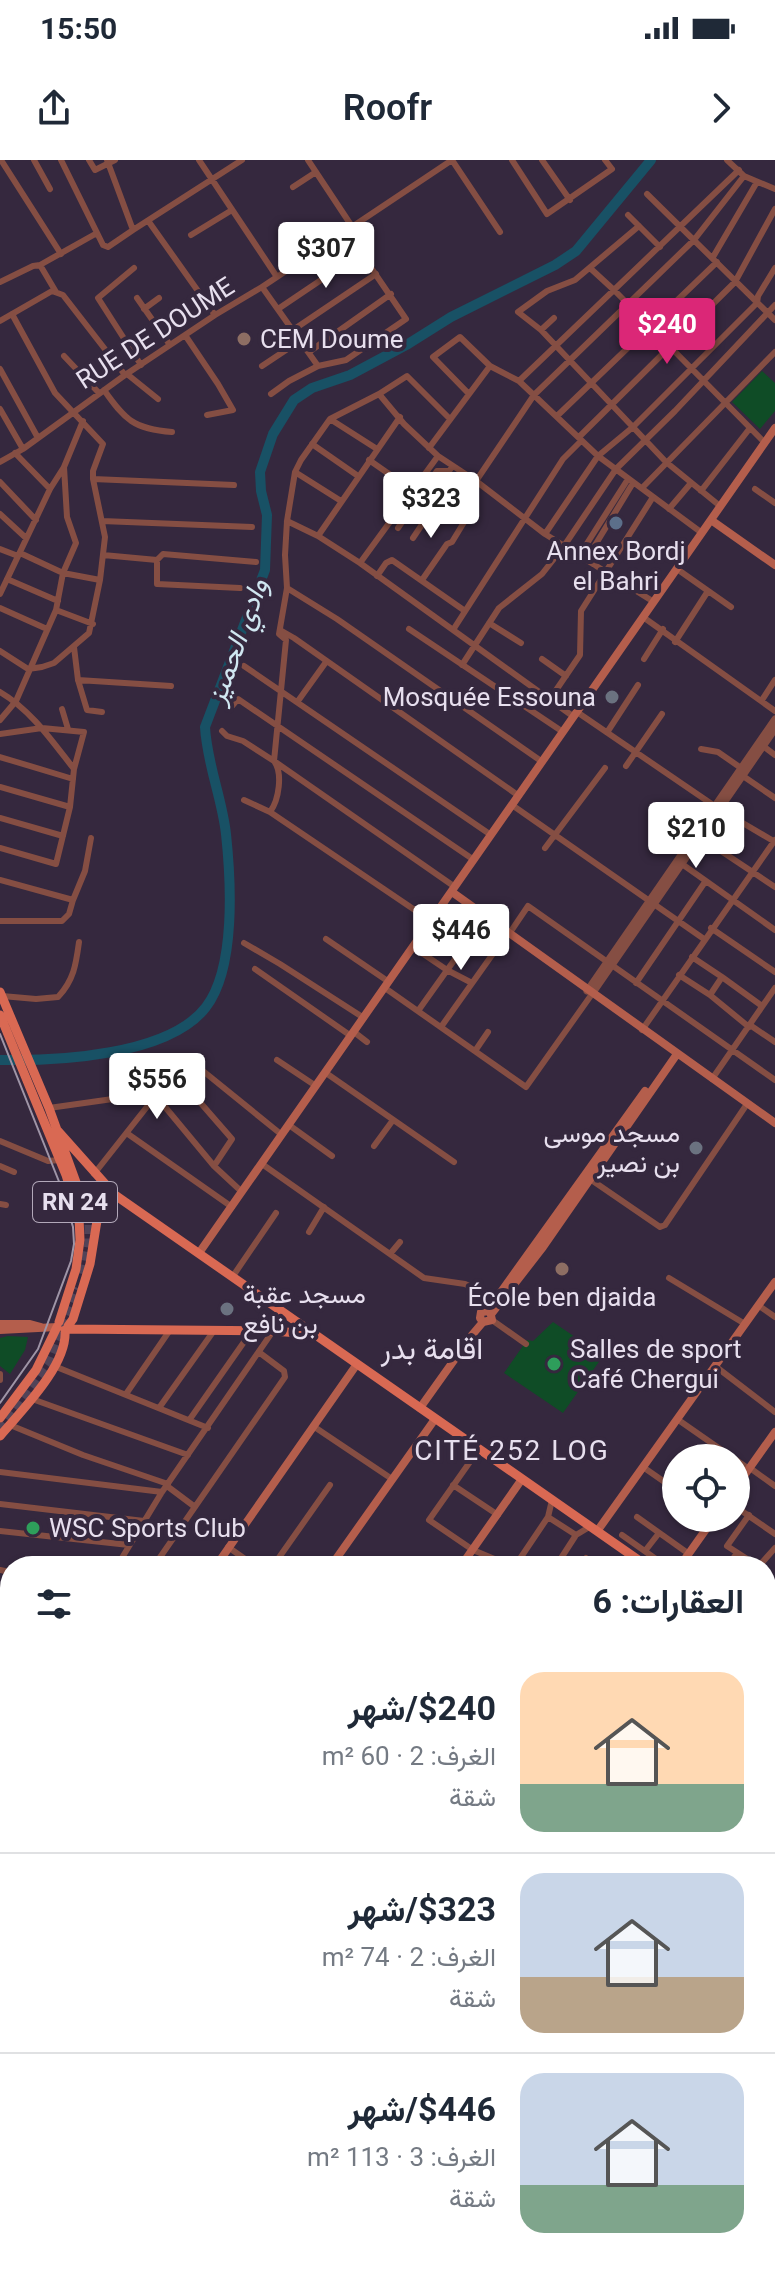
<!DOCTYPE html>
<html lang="ar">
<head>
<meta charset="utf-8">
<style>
  body { margin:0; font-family:Roboto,Vazirmatn,sans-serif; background:#f2f2f3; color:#1f2937; direction:rtl; height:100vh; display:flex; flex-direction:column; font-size:30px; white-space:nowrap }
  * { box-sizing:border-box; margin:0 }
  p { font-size:26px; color:#747a83 }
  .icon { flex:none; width:44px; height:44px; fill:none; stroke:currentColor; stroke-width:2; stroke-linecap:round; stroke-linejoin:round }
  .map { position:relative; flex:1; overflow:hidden; direction:ltr }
  .side { position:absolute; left:0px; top:1396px; width:776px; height:714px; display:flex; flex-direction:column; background:#fff; border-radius:32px 32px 0 0; box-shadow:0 2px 6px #0004; direction:rtl }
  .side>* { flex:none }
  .controls { position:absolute; left:662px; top:1284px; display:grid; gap:16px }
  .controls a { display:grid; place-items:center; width:88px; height:88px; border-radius:50%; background:#fff; box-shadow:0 2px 6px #0004; font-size:40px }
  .price { position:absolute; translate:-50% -68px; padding:0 18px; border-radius:8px; background:#fff; color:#222; font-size:26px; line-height:52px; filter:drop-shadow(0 2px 4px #0008) }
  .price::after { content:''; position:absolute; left:50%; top:48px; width:24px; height:18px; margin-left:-12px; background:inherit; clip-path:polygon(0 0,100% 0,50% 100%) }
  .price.current { background:#db2777; color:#fff }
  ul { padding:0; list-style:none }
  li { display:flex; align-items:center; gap:24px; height:200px; padding:0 32px }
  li+li { border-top:2px solid #e0e1e3 }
  li span { display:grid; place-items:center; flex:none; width:224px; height:160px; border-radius:24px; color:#555 }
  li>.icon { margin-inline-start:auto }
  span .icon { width:96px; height:96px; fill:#fffc; stroke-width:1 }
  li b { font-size:34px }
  h2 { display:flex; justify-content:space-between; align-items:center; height:96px; padding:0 32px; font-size:34px }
  .status { display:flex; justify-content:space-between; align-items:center; height:56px; padding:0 40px; background:#fff; direction:ltr }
  .status svg { height:22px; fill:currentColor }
  header { display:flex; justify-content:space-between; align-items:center; height:104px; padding:0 32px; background:#fff; font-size:36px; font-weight:600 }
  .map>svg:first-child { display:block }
  .green { fill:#0f4c26 }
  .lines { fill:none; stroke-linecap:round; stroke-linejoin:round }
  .river { stroke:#185165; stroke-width:10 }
  .primary-tunnel { stroke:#504358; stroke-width:9; stroke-dasharray:9 4.5; stroke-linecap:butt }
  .minor { stroke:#854e43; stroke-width:6 }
  .tertiary { stroke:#854e43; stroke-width:7 }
  .secondary { stroke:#b45e4c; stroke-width:8 }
  .primary { stroke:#d96953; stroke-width:9 }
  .tram { stroke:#9f95a7; stroke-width:2 }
  .education-dot { fill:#8d6e63; stroke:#35283e; stroke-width:3 }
  .service-dot { fill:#5c6f8a; stroke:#35283e; stroke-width:3 }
  .worship-dot { fill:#6b7280; stroke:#35283e; stroke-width:3 }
  .leisure-dot { fill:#2e9e5b; stroke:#35283e; stroke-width:3 }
  .labels { text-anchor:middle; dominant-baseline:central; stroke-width:8; stroke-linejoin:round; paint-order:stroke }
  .shield { fill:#35283e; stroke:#b2a8b9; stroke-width:2 }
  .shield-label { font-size:24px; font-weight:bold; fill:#e7dfee }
  .street-label { font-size:26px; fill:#e7dfee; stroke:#35283e }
  .poi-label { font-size:26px; fill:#e7dfee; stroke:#35283e; text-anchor:start }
  .water-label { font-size:28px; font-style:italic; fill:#d0e7f1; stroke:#35283e }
  .neighbourhood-label { font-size:28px; letter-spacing:2px; fill:#e7dfee; stroke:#35283e }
  .quarter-label { font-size:30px; fill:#e7dfee; stroke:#35283e }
</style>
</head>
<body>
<div class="status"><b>15:50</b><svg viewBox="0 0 49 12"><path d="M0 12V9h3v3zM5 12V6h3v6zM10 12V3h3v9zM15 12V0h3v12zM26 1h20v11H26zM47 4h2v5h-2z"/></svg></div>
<header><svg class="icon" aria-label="forward" viewBox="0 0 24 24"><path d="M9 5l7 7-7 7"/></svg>Roofr<svg class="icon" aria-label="share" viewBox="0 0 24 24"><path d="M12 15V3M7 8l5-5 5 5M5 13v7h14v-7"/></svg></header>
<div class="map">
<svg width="775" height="2109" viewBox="0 0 775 2109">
  <rect width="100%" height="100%" fill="#35283e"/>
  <path class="green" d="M762,211l13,12v28l-15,18 -28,-27z
    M553,1162l50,34 -40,57 -59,-40 23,-33 6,1z
    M8,1176l20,1 -3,13 -15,24 -10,-8v-28z
    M10,1665v283l-10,14v-282z
    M42,2100h66l11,9h-84z"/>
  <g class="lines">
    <path class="river" d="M0,900c56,1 169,-4 206,-53 30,-39 25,-126 20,-173 -4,-36 -19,-70 -21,-107l60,-157 2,-55 -6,-24 -1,-19 13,-38 21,-34 18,-12 38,-13 58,-31 43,-27 104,-52 21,-14 75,-91"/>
    <path class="primary-tunnel" d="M83,1114l6,-32v-24
      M0,1271l49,-68 29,-75"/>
    <path class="minor" d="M1,0l60,94
      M34,0l16,29
      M61,0l42,85 5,2 25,-17
      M89,0l6,10 20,-10
      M107,0l26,70 109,-70
      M199,0l78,117
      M308,0l45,68
      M452,0l48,72
      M512,0l35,54 65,-45 -7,-9
      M542,0l28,40
      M727,0l17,16 31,13
      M293,27l23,-15
      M647,34l128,126
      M628,55l32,32
      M149,62l66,93
      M639,66l-64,54 -28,11 -29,21 23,18 125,132 54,44
      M191,75l41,-25
      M713,97l44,-75
      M40,105l57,-32
      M134,108l-36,30 43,67
      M590,108l25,23 150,152
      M0,122l33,-16 7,-1 16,27
      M262,127l56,79
      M137,138l33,47
      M144,149l15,-11
      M278,149l83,-56
      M0,161l52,-30 11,4 62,80
      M293,170l83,-56
      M541,170l13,-12
      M185,175l33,49 15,26 -26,5
      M309,192l82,-58
      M64,196l35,37
      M262,206l39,-26
      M0,209l38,69
      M127,214l31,25
      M519,221l220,-211
      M104,230c21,30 30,39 68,42
      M271,234l18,-13 29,-15 28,-6 60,-41 -45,-66 -13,-23
      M379,234l25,30 34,32 38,25 69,53 109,68
      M469,234l-36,-37 27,-20 30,29 29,15 79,75 104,77
      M0,249l23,40
      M557,256l160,-154
      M330,259l47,30
      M579,277l156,-155 40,-73
      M312,284l46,32
      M429,288l61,-82
      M15,293l35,36
      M369,300l43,30
      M0,302l23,-13 102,-74 90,-60 47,-28 190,-127
      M295,312l46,29
      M93,319l141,6
      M476,321l58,-86 160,-155 50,-64
      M0,322l36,38
      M642,328l133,-136
      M755,329l20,14
      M701,331l49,-63
      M669,349l22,-26
      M0,354l26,24
      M102,361l150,6
      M287,361l31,15 42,27 214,154
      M398,368l39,-57h12l4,-5
      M545,374l53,-78 35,-29 124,-124 1,-7 17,-28
      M318,376l82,-119
      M413,378l36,-54v-13
      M0,389l18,7
      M20,393l43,20 37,7
      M103,395l54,5v24l83,4
      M579,396l49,-77
      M157,400l6,-6 93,8
      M586,400l47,-77
      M360,403l78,-107
      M677,409l54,38
      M377,416l9,-13 6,-3 73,51
      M7,419l51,22
      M422,420l25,-36 5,-2 17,-28
      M287,428l50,31 204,142
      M0,434l50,-105 14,-22 19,-46
      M0,448l47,21
      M56,450l37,14
      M643,457l132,94
      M489,463l32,20
      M409,469l154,103
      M280,470l14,8 225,158
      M453,470l110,-171 18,-18
      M675,482l33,-51
      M74,487l4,33 9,30 15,2
      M0,491l28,18 14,-2 12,-4 35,-30 11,-53 5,-43 -12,-58v-8l10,-27 -48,-51 -43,-79
      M542,499l24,17
      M644,499l19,-30
      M462,505l37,-57 43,-34 22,-28 52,-77 59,-58 100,-106
      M244,506l247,169
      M78,520l93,6
      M0,532c31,18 52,49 74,77l-4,38 -14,57 -56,-16
      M550,539l30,-44 1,-44 72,-114
      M762,540l13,-20
      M298,541l28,-39
      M232,546l6,-7 236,161
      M62,549l6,20
      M577,552l142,97 56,33
      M0,560l16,-19 40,-91 7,-37 13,-30 -9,-26 -3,-50
      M222,571l5,5 16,5 31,20 181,126
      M608,571l30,-46
      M0,574l42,-6 42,4 -10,37
      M763,586l12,9
      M701,589l17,3 23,16
      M0,597l73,22
      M626,606l36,-52
      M743,616l32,22
      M0,627l70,20
      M244,640l26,12 161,109
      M512,645l192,134
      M270,652c9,-12 13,-39 4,-51l12,-121 -7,-6 8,-46 -2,-33 2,-34 8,-49 6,-12 29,-41 49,-25 28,-18 43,43
      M0,658l63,18
      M700,677l75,50
      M545,688l60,-80
      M682,704l93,66
      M0,720l73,20 12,-29 6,-33
      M0,761h62l7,-7 4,-14
      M711,768l64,44
      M509,774l19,-28 247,174
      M326,779l63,43
      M244,783l36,21 84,54
      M413,787l34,23 25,13
      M692,797l30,20
      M255,809l96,67
      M679,815l31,20 39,32
      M636,823l69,-101
      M385,828l141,99 66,-93
      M710,835l12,-18 40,29
      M2,836l34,3 22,-2c16,-17 18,-33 21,-55
      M418,851l67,-94
      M750,865l25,17
      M441,867l66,-93
      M642,870l133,-190
      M354,872l13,10
      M475,891l13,-19
      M187,898l95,77
      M277,900l39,26
      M326,913l128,89
      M712,919l63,-91
      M49,948l99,-14 8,2 58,70 28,26
      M289,965l43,31
      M128,974l104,73
      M0,981l48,20 12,-1
      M374,986l19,-26
      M262,1004l162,114 41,6 31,15
      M0,1006l14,6
      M94,1014l67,-85 17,-12 54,62 -18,27
      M590,1019l70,48 5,-2 82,-121
      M0,1044l6,1
      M309,1072l15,-25
      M390,1094l10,-12
      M233,1116l43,-63
      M669,1118l76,46
      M758,1145l17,12
      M492,1160l34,24
      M54,1206l154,62
      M715,1206l60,46
      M0,1214v6
      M126,1234l44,-64
      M32,1239l156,56
      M159,1248l54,-76
      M190,1259l61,-87
      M677,1259l56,39
      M10,1265l73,30 85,29
      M313,1266l79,53
      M479,1289l-50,71 44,30 38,16
      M736,1300l13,9
      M643,1307l33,23
      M750,1308l25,18
      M0,1312l162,20
      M453,1325l45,30
      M167,1326l28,21
      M0,1344l144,17
      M736,1347l39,27
      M749,1355l-22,31 31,20
      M548,1357l28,18
      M637,1357l52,37
      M0,1371l129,14
      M622,1375l41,29
      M228,1387l27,19
      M645,1391l14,-18
      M117,1406l45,-74 111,-161
      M154,1406l131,-189 -1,-6 -24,-18
      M273,1406l57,-81
      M515,1406l33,-49 4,-17
      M556,1406l20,-31 15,-9
      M581,1406l5,-8
      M728,1406l9,-13
      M759,1406l16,-18
      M0,1410l10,2
      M0,1487l10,1
      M0,1569l10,-16
      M0,1602l10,7
      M0,2013l10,7
      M766,2058l9,6
      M429,2100l6,9
      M565,2100l5,9
      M32,2109l7,-9"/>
    <path class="tertiary" d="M587,831l188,-272
      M592,834l183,-265
      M0,2054l10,9
      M0,2062l10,9
      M118,2100l13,9"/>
    <path class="secondary" d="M711,360l64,45
      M452,732l323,231
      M199,1093l576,-825
      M488,1150l157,-219
      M492,1153l51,-66 134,-193
      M0,1164h30l11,3
      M0,1170l57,-3
      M420,1248l52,-73 11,-13 9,-2 -2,-9 -9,1 -1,6 3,4
      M736,1327l39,-55
      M598,1370l177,-248
      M216,1406l141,-202
      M331,1406l104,-147
      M461,1406l61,-87
      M680,1406l34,-48
      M0,1454l10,1
      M0,1499l10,6
      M766,2039l9,5
      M676,2109l11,-9"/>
    <path class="primary" d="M0,832l49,116 40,110
      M0,855l66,160 13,43 1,22 -4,29 -17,53
      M58,971l57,64 532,371
      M68,1166l5,-7 17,-55 10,-62 6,-5 9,-2
      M67,1169l206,2 38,3
      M0,1258l36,-48 21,-43
      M0,1276c21,-25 68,-71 65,-106
      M766,1489l9,6"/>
    <path class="tram" d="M0,874l62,155 11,38 1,17 -3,17 -33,88 -38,54"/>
  </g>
  <g class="education-dot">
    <circle cx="244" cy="179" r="8"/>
    <circle cx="562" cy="1109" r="8"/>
  </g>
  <circle class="service-dot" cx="616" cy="363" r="8"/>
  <g class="worship-dot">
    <circle cx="612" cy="537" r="8"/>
    <circle cx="696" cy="988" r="8"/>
    <circle cx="227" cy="1149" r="8"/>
  </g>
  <g class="leisure-dot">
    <circle cx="554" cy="1204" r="8"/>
    <circle cx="33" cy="1368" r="8"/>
  </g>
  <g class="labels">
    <rect class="shield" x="33" y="1022" width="84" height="40" rx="6"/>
    <g class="shield-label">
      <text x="75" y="1042">RN 24</text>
    </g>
    <g class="street-label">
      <text transform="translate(155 173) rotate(-33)">RUE DE DOUME</text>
    </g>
    <g class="poi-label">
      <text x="260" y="179">CEM Doume</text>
      <text x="616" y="391" text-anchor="middle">Annex Bordj<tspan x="616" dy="30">el Bahri</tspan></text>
      <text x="596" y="537" text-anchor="end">Mosquée Essouna</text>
      <text x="680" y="973" text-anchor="end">مسجد موسى<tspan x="680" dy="30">بن نصير</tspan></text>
      <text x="243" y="1134">مسجد عقبة<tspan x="243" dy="30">بن نافع</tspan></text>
      <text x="562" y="1137" text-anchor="middle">École ben djaida</text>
      <text x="570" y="1189">Salles de sport<tspan x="570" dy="30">Café Chergui</tspan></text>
      <text x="49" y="1368">WSC Sports Club</text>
    </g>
    <g class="water-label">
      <text transform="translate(237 481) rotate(-70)">وادي الحميز</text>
    </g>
    <g class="neighbourhood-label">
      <text x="512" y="1290">CITÉ 252 LOG</text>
    </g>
    <g class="quarter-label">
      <text x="432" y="1188">اقامة بدر</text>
    </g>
  </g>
</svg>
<div class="controls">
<a><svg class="icon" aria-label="locate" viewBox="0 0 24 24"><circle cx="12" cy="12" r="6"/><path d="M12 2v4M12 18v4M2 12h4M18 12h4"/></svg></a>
</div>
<b class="price" style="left:326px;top:130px">$307</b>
<b class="price current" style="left:667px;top:206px">$240</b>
<b class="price" style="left:431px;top:380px">$323</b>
<b class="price" style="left:696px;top:710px">$210</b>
<b class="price" style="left:461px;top:812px">$446</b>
<b class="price" style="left:157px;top:961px">$556</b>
<section class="side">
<h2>العقارات: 6<svg class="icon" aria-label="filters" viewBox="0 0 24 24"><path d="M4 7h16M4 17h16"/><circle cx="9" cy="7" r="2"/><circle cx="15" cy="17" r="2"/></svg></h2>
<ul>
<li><span style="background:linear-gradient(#ffd9b3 70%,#7fa58c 0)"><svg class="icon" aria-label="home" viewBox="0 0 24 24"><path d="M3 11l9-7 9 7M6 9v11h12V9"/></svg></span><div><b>$240/شهر</b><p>الغرف: 2 · 60 m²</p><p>شقة</p></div></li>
<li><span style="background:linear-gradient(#c9d6e8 65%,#b9a48a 0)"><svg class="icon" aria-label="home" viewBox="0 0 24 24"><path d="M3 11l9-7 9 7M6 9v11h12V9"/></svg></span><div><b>$323/شهر</b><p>الغرف: 2 · 74 m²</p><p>شقة</p></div></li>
<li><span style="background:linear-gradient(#c9d6e8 70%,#7fa58c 0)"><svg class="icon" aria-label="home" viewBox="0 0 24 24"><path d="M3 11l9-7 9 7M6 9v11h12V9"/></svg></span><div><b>$446/شهر</b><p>الغرف: 3 · 113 m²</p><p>شقة</p></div></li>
</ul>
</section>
</div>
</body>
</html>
